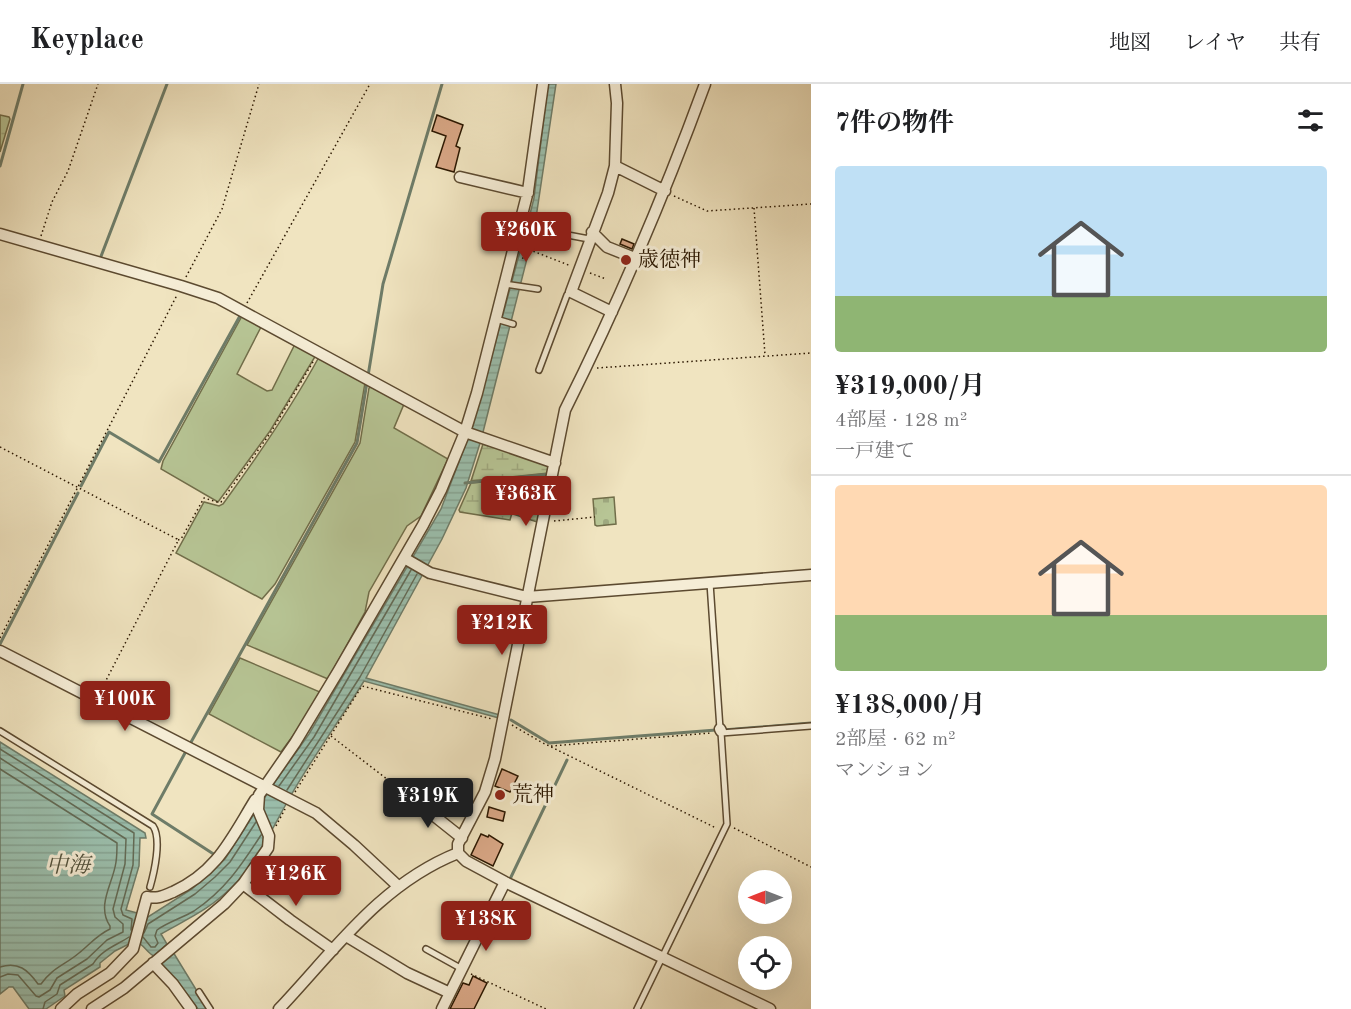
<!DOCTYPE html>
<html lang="ja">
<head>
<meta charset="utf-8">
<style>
  body { margin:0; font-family:"Old Standard TT","Noto Serif JP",serif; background:#f2f2f2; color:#202124; height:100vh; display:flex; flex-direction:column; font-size:22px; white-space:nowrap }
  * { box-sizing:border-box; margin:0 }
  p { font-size:20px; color:#757577 }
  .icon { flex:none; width:33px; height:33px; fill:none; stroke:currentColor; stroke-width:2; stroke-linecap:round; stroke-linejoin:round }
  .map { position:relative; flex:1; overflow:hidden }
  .sheet { display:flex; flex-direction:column; background:#fff; width:540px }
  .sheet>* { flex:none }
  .needle { width:39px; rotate:270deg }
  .tools { position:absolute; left:738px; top:786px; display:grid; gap:12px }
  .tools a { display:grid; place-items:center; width:54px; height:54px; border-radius:50%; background:#fff; box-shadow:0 6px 24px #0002; font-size:30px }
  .price { position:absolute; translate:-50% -51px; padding:0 14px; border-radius:6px; background:#8f2418; color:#fff; font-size:20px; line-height:39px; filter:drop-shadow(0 2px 3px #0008) }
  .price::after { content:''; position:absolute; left:50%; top:36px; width:18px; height:14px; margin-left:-9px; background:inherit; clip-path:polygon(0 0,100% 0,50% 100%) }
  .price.active { background:#222; color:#fff }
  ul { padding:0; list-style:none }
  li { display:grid; align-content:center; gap:12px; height:318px; padding:0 24px }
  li+li { border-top:2px solid #e0e0e0 }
  li span { display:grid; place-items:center; height:186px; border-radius:6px; color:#555 }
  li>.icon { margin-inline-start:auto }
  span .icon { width:108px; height:108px; fill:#fffc; stroke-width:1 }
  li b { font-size:26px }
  h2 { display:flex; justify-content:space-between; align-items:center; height:72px; padding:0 24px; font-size:26px }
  header { display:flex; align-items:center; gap:36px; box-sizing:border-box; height:84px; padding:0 30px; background:#fff; border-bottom:2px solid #e0e0e0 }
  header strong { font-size:28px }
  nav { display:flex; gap:33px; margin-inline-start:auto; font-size:21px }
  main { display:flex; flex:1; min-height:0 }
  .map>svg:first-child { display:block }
  .grass { fill:#b7c595; stroke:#716e4a; stroke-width:1.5 }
  .wetland { fill:url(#wetland-marsh); stroke:#716e4a; stroke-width:1.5 }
  .cemetery { fill:url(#cemetery-stones); stroke:#716e4a; stroke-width:1.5 }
  .water { fill:url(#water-rules); stroke:#6e7c68; stroke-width:1.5 }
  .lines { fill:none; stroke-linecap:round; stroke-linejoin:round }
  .shore { stroke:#636b56; stroke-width:1.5 }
  .stream { stroke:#6e7c68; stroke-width:3 }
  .building { fill:#d9a786; stroke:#2b1700; stroke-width:1.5 }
  .lane-casing { stroke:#5c4a30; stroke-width:8 }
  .street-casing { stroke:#5c4a30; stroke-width:13 }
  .path { stroke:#2b1700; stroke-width:1.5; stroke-dasharray:1.5 3; stroke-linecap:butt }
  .lane { stroke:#f5edd6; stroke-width:5 }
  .street { stroke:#f5edd6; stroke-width:10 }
  .poi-dot { fill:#8f2418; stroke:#f5edd6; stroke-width:2 }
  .labels { text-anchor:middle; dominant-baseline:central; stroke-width:6; stroke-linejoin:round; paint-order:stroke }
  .poi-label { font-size:21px; fill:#2b1700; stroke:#f5edd6; text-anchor:start }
  .water-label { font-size:22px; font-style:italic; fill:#52523d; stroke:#f5edd6 }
</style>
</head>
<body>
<header>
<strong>Keyplace</strong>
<nav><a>地図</a><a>レイヤ</a><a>共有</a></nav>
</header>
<main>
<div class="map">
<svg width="811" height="925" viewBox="0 0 811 925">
  <defs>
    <pattern id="wetland-marsh" width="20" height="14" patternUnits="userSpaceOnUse" patternTransform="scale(1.5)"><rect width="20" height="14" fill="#b7c595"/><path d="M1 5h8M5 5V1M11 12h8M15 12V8" fill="none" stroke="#9ea87f"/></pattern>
    <pattern id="cemetery-stones" width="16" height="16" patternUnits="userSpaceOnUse" patternTransform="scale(1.5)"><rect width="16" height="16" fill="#b7c595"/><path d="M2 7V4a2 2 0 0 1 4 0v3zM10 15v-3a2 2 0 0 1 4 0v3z" fill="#9ea87f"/></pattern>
    <pattern id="water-rules" width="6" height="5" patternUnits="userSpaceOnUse" patternTransform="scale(1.5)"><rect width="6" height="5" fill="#9bbfad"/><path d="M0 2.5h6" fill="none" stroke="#86a393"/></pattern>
  </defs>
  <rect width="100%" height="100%" fill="#f0e4c0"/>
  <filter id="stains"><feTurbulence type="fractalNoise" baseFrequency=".00333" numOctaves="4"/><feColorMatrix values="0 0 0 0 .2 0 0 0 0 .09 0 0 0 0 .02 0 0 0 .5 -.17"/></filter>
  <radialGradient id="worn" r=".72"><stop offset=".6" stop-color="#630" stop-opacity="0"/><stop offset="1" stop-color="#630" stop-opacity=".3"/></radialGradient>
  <path class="grass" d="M242,232l19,11 -24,47 30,17 5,-1 23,-46 21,11 -46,76 -52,71 -57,-33 2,-8z
    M319,273l46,26 -10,59 -80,142 -13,15 -86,-46 28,-51 15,4 4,-2c35,-48 67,-94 96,-147z
    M371,303l33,17 -10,24 54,31 -27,57 -14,10 -38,66 -4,20 -37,67 -81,-34 113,-202 9,-55z
    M240,574l80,34 -14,26 -25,34 -72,-38z"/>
  <path class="wetland" d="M0,31l9,2 1,2 -10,33z
    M483,360l67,20 -1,9 -78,8z
    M522,394l-12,42 -50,-8 -1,-2 12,-27z"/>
  <path class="cemetery" d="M548,391l-9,46 -2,1 -24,-8 11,-37z
    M614,413l2,27 -19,2 -2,-1 -2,-26z"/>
  <path class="water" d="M548,0h8l-22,147 -53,209 -15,48 -24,51 -76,139 134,37 -1,3 -135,-37c-24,39 -52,77 -74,116 -17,30 -33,65 -57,89 -24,24 -44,32 -72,48l6,10 -13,12c-7,-3 -10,-12 -18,-14l7,-26 5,1 44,-28 33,-30 49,-76 35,-49 132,-225 32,-84 55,-203 6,-24z
    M0,658l145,91 1,5h-6l-1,28 -13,44 15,4 -8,28 -18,9 -15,12v4l-36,23 1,6 -19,13h-17l-16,-22h-4l-9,7z
    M173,868l35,57h-10l-21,-28 -17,-17z"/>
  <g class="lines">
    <path class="shore" d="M0,665l134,84 -1,32 -12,44 2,6 9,4 -1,11
      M0,674l126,81 -1,25 -12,45 2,8 8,7v8l-16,8 -20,19 -30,19 -7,12 -11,7 -3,-1 -18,-21 -10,-1 -8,3
      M0,685l117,74c0,7 0,13 -1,19 -3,22 -20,43 -6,64v3c-13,6 -21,16 -31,24 -14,12 -27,15 -38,31h-3c-10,-14 -20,-23 -38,-17
      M279,702l35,-49 97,-167
      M287,706l73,-113 57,-103
      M144,849l4,-9 47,-30 20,-17 15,-15 26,-40
      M143,853l8,10h4l3,-4 -3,-7 2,-6c11,-8 25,-12 37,-19 31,-21 47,-45 67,-76
      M43,925l2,-7 12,-8 3,-9 33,-21c8,-14 24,-19 36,-27"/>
    <path class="stream" d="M0,82l23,-82
      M100,175l67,-175
      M368,292l15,-92 59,-200
      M465,399l85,-9
      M81,402l28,-54 50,30 82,-148
      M0,560l78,-151
      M511,636l38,23 167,-13
      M723,646l88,-7
      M190,660l167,-301 10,-61
      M185,669l-33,61 63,41
      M511,793l56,-117"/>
  </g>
  <path class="building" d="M437,31l26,10 -7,21 4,2 -6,24 -18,-5 10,-31 -14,-5z
    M622,155l12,5 -2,5 -12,-5z
    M502,685l16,7 -8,16 -15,-6z
    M489,723l16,5 -2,9 -16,-4z
    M481,750l7,3 1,-2 14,9 -10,22 -22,-11z
    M473,892l14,7 -13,26h-24l13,-26 6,2z"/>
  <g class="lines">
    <defs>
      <path id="lane" d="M520,142l69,13
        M505,200l33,5
        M496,235l17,5
        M539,286l28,-75 4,-3
        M710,499l10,146
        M0,647l153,95c9,13 1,47 -3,61
        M721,649l90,-7
        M426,865l36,20
        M199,908l11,17
        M637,925l90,-185 -6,-92"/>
      <path id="street" d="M615,0l2,19 -2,63 50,25
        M705,0c-41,112 -87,220 -140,326l-70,349 -10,33 -27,52v9l8,8 39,21 265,127
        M460,93l68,16
        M592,148l15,15 30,12
        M0,150l181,52 37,12 247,134 90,31
        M612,228l-41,-20 37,-99 7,-27
        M404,474l26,15 97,24 284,-22
        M0,567l316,162 38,32 44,41
        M720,645l1,2
        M413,715l49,39
        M243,800l47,36 43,30
        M346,852l61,37 43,20
        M153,879l20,21 18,25
        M61,925l16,-15 33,-21 23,-24 14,-52c11,2 16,-1 26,-5 44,-20 58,-53 82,-92l3,-2
        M92,925l32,-21 100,-84 19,-20 25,-36 1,-12 -11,-26 1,-15 36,-52 44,-73 84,-145 18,-35 24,-58 12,-39 51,-202 15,-107
        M279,925c55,-58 101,-125 179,-156
        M442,925l63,-127"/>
    </defs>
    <use href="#lane" class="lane-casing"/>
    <use href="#street" class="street-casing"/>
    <path class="path" d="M674,112l33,15 104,-7
      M754,124l11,147
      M41,152l11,-34 16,-31 30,-87
      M525,164l46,18
      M522,174l5,1
      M590,189l16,6
      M186,193l36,-68 37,-125
      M247,219l123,-219
      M597,284l214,-15
      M0,363l177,92v4l-77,149
      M554,437l41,-4
      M178,456l3,-1 23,-41 13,4h4l50,-70 42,-70
      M0,554l177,-343
      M512,641l29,17 175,86
      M331,652l74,57
      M551,662l160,-13
      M295,708l67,-106 130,33
      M276,742l9,-17
      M734,744l77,39
      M471,890l75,35"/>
    <use href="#lane" class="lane"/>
    <use href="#street" class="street"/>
  </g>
  <g class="poi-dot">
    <circle cx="626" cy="176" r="6"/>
    <circle cx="500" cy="711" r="6"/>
  </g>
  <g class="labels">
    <g class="poi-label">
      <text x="638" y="176">歳徳神</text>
      <text x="512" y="711">荒神</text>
    </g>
    <g class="water-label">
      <text x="68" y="782">中海</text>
    </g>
  </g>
  <rect width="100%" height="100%" filter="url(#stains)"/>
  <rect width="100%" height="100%" fill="url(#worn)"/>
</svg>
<div class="tools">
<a><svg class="needle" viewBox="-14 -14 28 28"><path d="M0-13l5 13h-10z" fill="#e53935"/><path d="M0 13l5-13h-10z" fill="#757577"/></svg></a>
<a><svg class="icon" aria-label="locate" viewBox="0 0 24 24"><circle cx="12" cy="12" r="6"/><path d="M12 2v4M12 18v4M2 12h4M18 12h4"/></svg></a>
</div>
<b class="price" style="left:526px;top:179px">¥260K</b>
<b class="price" style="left:526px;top:443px">¥363K</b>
<b class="price" style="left:502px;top:572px">¥212K</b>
<b class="price" style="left:125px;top:648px">¥100K</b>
<b class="price active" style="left:428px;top:745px">¥319K</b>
<b class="price" style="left:296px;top:823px">¥126K</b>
<b class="price" style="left:486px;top:868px">¥138K</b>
</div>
<section class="sheet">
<h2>7件の物件<svg class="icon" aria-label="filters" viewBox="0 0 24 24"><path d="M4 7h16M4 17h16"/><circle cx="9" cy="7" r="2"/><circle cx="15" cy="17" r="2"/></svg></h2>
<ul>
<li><span style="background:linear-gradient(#bfe0f5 70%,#8fb573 0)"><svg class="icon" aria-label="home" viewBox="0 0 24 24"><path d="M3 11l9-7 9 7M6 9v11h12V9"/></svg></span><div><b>¥319,000/月</b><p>4部屋 · 128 m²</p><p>一戸建て</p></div></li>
<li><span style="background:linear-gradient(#ffd9b3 70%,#8fb573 0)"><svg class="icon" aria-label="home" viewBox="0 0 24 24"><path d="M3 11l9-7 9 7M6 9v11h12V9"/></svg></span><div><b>¥138,000/月</b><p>2部屋 · 62 m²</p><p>マンション</p></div></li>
</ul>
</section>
</main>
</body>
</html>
